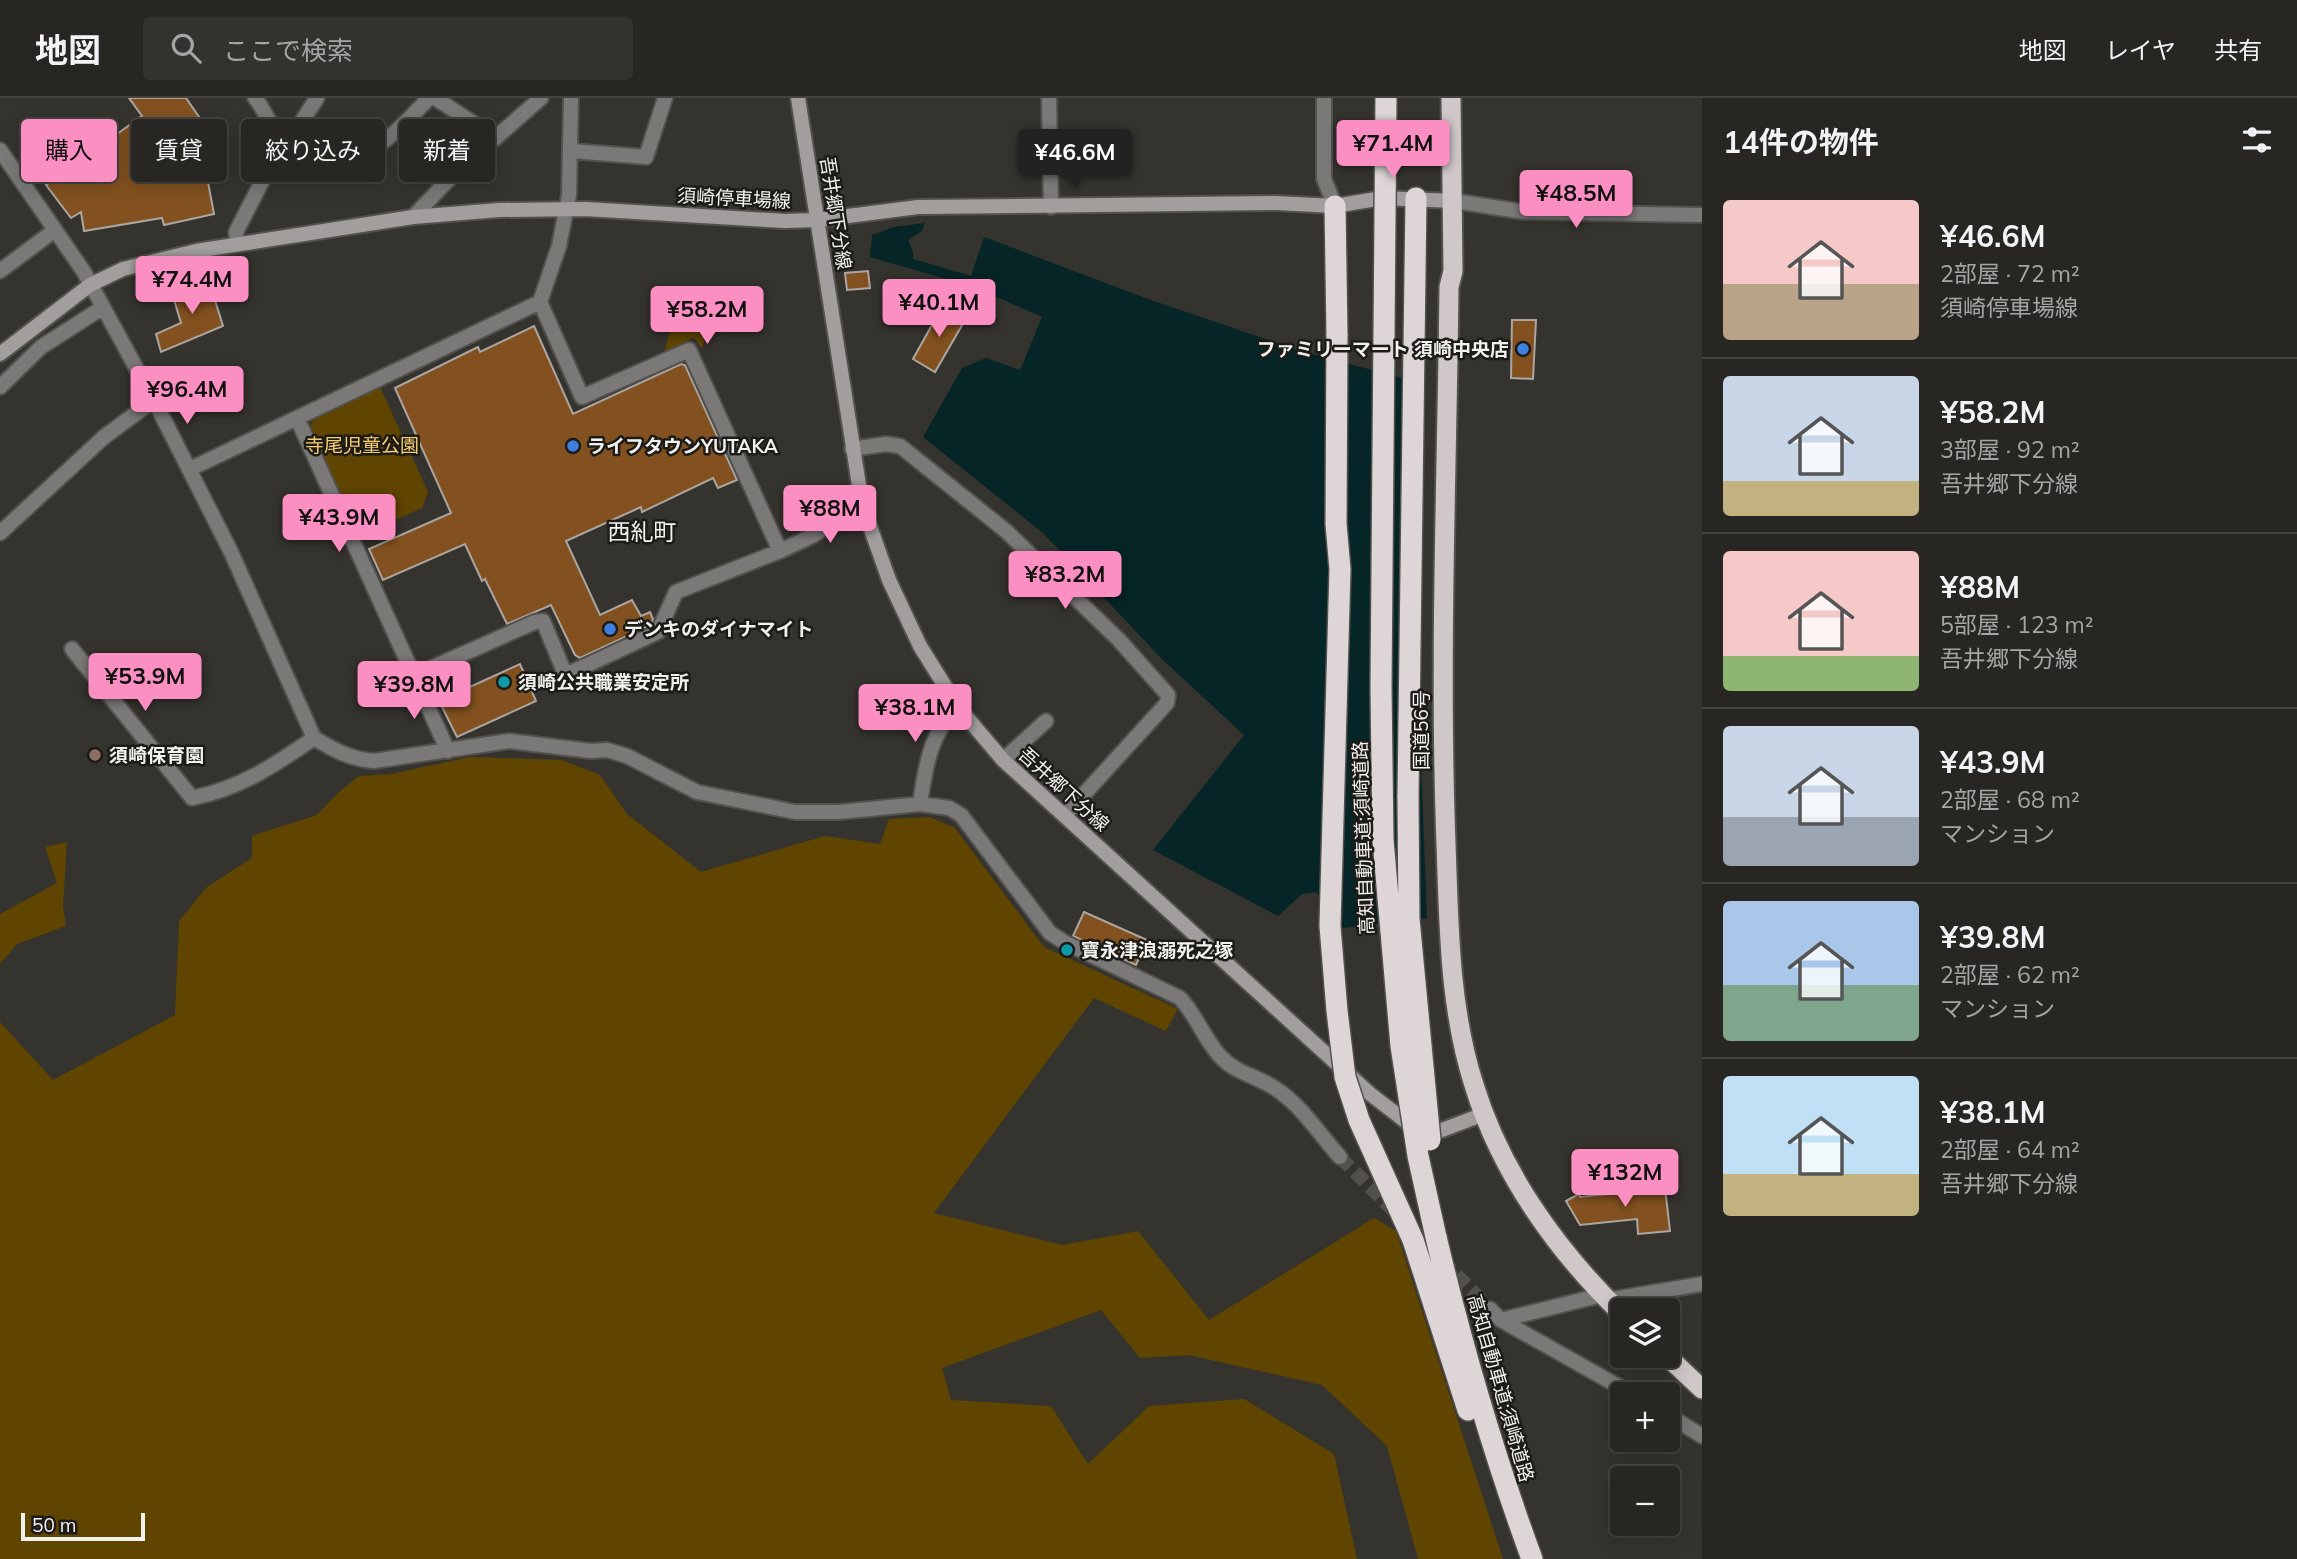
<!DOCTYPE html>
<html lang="ja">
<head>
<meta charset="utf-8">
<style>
  body { margin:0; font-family:Mulish,"Noto Sans JP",sans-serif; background:#34322f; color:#f1f3f6; height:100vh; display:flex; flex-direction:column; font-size:26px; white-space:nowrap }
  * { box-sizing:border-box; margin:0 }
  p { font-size:23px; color:#a5a5a5 }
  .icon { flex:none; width:38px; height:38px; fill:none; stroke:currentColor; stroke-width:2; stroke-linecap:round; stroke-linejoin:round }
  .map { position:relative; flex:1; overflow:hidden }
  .drawer { display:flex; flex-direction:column; background:#282622; width:595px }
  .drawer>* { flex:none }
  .hud { position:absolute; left:21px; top:21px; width:665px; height:63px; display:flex; gap:14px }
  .tools { position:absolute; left:1610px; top:1200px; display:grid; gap:14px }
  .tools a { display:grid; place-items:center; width:70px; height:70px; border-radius:7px; background:#282622; box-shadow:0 4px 18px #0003,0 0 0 2px #444340; font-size:35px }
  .scale { position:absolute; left:21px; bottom:18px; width:124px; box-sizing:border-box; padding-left:7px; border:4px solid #f3f1ee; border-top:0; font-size:19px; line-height:24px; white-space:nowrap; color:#f3f1ee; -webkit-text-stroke:5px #1c1b18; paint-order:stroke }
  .price { position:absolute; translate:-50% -60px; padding:0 16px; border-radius:7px; background:#fc8fc2; color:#111; font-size:23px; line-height:46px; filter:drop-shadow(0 2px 4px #0008) }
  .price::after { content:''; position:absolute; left:50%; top:42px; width:21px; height:16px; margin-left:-10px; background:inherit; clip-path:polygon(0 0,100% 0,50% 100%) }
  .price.selected { background:#222; color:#fff }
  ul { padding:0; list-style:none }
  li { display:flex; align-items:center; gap:21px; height:175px; padding:0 21px }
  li+li { border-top:2px solid #444340 }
  li span { display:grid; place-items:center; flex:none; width:196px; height:140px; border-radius:7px; color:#555 }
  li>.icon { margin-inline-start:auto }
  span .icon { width:84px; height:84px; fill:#fffc; stroke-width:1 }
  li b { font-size:30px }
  h2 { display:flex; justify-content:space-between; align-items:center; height:84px; padding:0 21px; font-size:30px }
  .chip { padding:0 24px; border-radius:7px; background:#282622; box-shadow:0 4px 18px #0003,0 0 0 2px #444340; font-size:24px; line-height:63px }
  .chip.selected { background:#fc8fc2; color:#111 }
  header { display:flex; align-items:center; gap:42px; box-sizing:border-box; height:98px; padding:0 35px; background:#282622; border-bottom:2px solid #444340 }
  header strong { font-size:33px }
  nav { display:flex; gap:38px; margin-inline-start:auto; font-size:24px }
  .search { width:490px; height:63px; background:#34322f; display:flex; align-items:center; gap:18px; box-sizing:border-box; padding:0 24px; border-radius:7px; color:#a5a5a5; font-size:26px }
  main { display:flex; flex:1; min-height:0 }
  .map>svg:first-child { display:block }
  .green { fill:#5f4500 }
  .water { fill:#052527 }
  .building { fill:#82511f; stroke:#aba6a1; stroke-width:2 }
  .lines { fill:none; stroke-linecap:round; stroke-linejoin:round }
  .minor-tunnel { stroke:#52504b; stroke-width:14; stroke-dasharray:14 7; stroke-linecap:butt }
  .minor-casing { stroke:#53514d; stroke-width:18 }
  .tertiary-casing { stroke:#53514d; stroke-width:18 }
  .secondary-casing { stroke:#53514d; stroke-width:18 }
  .trunk-casing { stroke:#53514d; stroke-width:23 }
  .motorway-casing { stroke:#53514d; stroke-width:24 }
  .minor { stroke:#7b7878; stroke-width:14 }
  .tertiary { stroke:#7b7878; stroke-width:14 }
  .secondary { stroke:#a39e9e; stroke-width:14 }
  .trunk { stroke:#d0c8c8; stroke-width:19 }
  .motorway { stroke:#ded6d6; stroke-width:21 }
  .motorway-bridge-casing { stroke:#53514d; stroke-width:24; stroke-linecap:butt }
  .motorway-bridge { stroke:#ded6d6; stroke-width:21 }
  .shop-dot { fill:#3f7fe0; stroke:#1c1b18; stroke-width:2.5 }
  .culture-dot { fill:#0f9aa8; stroke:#1c1b18; stroke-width:2.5 }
  .education-dot { fill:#8d6e63; stroke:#1c1b18; stroke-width:2.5 }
  .labels { text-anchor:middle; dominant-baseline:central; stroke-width:5; stroke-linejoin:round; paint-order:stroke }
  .street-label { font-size:19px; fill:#f3f1ee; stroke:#1c1b18 }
  .poi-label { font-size:19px; font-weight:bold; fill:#f3f1ee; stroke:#1c1b18; text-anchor:start }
  .park-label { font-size:19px; fill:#f6cc6f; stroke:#1c1b18 }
  .quarter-label { font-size:23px; fill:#f3f1ee; stroke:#1c1b18 }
</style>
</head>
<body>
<header>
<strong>地図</strong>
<div class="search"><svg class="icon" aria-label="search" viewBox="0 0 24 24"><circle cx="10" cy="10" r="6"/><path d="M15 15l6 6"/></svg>ここで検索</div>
<nav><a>地図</a><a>レイヤ</a><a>共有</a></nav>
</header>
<main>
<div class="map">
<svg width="1702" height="1461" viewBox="0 0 1702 1461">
  <rect width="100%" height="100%" fill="#35332e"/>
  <path class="green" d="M678,204l34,9 -10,38 -8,-12 -30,16z
    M380,289l48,105 -6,16 -60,27 -53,-105 4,-10z
    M470,659l92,3 38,15 27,39 74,58 124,-36 55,8 9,-25 41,-2 25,11 89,119 134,62 -12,22 -72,-33 -160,215 128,32 76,-14 71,89 165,-102 22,13 107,328h-85l-31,-113 -65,-61 -134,-30 -48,3 -39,-48 -159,58 9,32 100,6 37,58 61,-58 95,-7 90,55 23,105h-1357v-537l53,58 122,-65 4,-94 28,-34 45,-29v-22l65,-21 21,-22 21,-17 32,-2z
    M67,744l-4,64 3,20 -49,18 -17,20v-50l57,-31 -12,-36z"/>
  <path class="water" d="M925,125l-3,8 -14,9 5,12v7l58,17 13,-39 164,62 153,52 105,28 21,539 -84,10 -27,-36 -14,2 -24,22 -125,-66 91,-115 -82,-76 -119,-126 -120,-96 39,-69 24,-10 34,12 22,-53 -68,-30 -104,-30 2,-22 22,-8z"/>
  <path class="building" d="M129,0h57l20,29 -25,20 27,35 6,32 -50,11 -2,-7 -78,13 -3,-19 -10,6 -25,-33 96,-69z
    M868,173l2,17 -23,2 -2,-17z
    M209,183l14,45 -62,26 -5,-18 25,-11 -9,-30z
    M942,209l23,13 -30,52 -22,-13z
    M1512,222h24l-3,59 -22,-1z
    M534,228l39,88 108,-50 4,1 52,115 -19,8 -5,-10 -71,34 -1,-5 -75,34 34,74 32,-15 9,16 9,-4 3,7 -2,6 -71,33 -5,-3 -24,-50 -44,19 -22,-45 -3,2 -17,-37 -82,36 -14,-31 82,-36 -56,-125 83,-41 2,5z
    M520,566l16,37 -79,36 -18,-36z
    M1084,814l63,28 -11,25 -63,-29z
    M1626,1089l1,4 38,-4 5,44 -32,3 -1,-15 -57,6 -14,-24 13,-7 1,3 27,-3v-5z"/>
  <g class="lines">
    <path class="minor-tunnel" d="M1340,1059l58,58
      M1412,1132l78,79"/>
    <defs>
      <path id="minor" d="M255,0c12,15 19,37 33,49 54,46 106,-12 141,-49
        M435,0l61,40
        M571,0l-2,97 -10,51 -19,56 42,95 107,-47 91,201
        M1049,0l2,109
        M1324,0v81l11,27
        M0,52l84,122 74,136 73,144 83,186c20,12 36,21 60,23l135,-20 82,10 16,-1 20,6 70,36 98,20h44l81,-8 29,4 12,7 89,118 14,9 116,56c17,18 24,41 40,58 16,18 38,20 56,33 25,16 44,46 64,68
        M572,53l74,6 19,-59
        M413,119l39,-41 89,-78
        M237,146l-1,-12 35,-68 15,-18 31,-48
        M0,173l55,-41
        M0,289l41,-40 61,-39
        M297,320l151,333
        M852,351l34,-5 14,2 106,85 113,109 49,55 -1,8 -102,112
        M190,371l350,-167
        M0,435l104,-96 50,-37
        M72,551l120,149c47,-9 83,-33 122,-60
        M413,578l122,-54 8,-1 20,48 7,4 88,-41 18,-40 104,-41 32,-15 50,-32
        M1003,662l43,-39
        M920,706c5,-35 10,-72 38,-97
        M1607,1202l95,-16
        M1490,1211l11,11 133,75
        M1501,1222l101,-25
        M1668,1317l34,21"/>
      <path id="tertiary" d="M1454,103l71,11 177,3"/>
      <path id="secondary" d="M798,0l64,406 27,76 31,66 38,61 45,53 366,333 44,34 29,3 42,-16
        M0,256l90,-69 33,-16 73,-18 217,-34 86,-7 86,-1 200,12 32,-1 101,-13 358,-4 59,3 47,-8 72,3"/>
      <path id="trunk" d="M1451,0l2,173 -4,16c-2,185 -10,372 -3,557 3,82 3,163 28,241 27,88 83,166 148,229
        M1667,1258l35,33"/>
      <path id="motorway" d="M1335,108l2,130
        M1408,699l8,-599
        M1436,1139c26,109 57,216 96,322
        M1413,1142l55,170"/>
    </defs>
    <use href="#minor" class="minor-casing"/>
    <use href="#tertiary" class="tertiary-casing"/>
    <use href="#secondary" class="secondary-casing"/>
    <use href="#trunk" class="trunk-casing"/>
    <use href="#motorway" class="motorway-casing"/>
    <use href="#minor" class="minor"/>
    <use href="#tertiary" class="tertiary"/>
    <use href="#secondary" class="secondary"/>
    <use href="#trunk" class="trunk"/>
    <use href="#motorway" class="motorway"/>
    <defs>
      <path id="motorway-bridge" d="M1386,0l-5,590 2,152 18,206 17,110 18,81
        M1337,238l-1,188 4,45 -10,357 7,85 8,66 14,43 54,120
        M1408,699l1,122 21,221"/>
    </defs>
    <use href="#motorway-bridge" class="motorway-bridge-casing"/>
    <use href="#motorway-bridge" class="motorway-bridge"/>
  </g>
  <g class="shop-dot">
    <circle cx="1523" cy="251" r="7"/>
    <circle cx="573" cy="348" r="7"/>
    <circle cx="610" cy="531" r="7"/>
  </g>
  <g class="culture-dot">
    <circle cx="504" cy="584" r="7"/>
    <circle cx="1067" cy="852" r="7"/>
  </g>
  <circle class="education-dot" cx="95" cy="657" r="7"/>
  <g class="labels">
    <g class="street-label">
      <text transform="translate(734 100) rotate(3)">須崎停車場線</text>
      <text transform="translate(836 115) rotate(81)">吾井郷下分線</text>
      <text transform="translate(1421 632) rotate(-90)">国道56号</text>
      <text transform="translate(1064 691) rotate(42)">吾井郷下分線</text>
      <text transform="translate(1363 740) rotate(-92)">高知自動車道;須崎道路</text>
      <text transform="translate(1501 1290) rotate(74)">高知自動車道;須崎道路</text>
    </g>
    <g class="poi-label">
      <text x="1509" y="251" text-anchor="end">ファミリーマート 須崎中央店</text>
      <text x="587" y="348">ライフタウンYUTAKA</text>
      <text x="624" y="531">デンキのダイナマイト</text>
      <text x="518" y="584">須崎公共職業安定所</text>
      <text x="109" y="657">須崎保育園</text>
      <text x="1081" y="852">寶永津浪溺死之塚</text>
    </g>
    <g class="park-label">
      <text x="362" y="347">寺尾児童公園</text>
    </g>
    <g class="quarter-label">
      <text x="642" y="433">西糺町</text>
    </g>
  </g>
</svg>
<div class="tools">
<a><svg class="icon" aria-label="layers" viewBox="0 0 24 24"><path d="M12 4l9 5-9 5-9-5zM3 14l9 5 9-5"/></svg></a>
<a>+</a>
<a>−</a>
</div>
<div class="scale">50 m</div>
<b class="price" style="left:1393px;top:82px">¥71.4M</b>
<b class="price selected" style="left:1075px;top:91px">¥46.6M</b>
<b class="price" style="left:1576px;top:132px">¥48.5M</b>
<b class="price" style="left:192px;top:218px">¥74.4M</b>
<b class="price" style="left:939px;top:241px">¥40.1M</b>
<b class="price" style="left:707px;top:248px">¥58.2M</b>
<b class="price" style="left:187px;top:328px">¥96.4M</b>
<b class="price" style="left:830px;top:447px">¥88M</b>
<b class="price" style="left:339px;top:456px">¥43.9M</b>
<b class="price" style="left:1065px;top:513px">¥83.2M</b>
<b class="price" style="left:145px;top:615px">¥53.9M</b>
<b class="price" style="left:414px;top:623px">¥39.8M</b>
<b class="price" style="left:915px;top:646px">¥38.1M</b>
<b class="price" style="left:1625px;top:1111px">¥132M</b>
<div class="hud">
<a class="chip selected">購入</a>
<a class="chip">賃貸</a>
<a class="chip">絞り込み</a>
<a class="chip">新着</a>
</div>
</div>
<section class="drawer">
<h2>14件の物件<svg class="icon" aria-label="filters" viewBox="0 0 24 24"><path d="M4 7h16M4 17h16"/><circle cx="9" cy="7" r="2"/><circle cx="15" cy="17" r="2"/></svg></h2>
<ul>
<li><span style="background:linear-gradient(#f6c9c9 60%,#b9a48a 0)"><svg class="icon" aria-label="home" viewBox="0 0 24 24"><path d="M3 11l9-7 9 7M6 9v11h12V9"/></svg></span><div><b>¥46.6M</b><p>2部屋 · 72 m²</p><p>須崎停車場線</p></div></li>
<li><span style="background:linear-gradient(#c9d6e8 75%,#c2b280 0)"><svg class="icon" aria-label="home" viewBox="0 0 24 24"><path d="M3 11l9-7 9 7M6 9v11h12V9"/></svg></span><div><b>¥58.2M</b><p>3部屋 · 92 m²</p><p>吾井郷下分線</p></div></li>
<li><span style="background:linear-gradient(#f6c9c9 75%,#8fb573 0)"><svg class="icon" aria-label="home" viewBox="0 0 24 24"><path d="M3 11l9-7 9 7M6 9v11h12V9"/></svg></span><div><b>¥88M</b><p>5部屋 · 123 m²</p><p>吾井郷下分線</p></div></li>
<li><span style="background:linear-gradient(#c9d6e8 65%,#9aa5b1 0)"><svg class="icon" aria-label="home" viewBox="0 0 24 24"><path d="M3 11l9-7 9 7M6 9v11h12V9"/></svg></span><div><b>¥43.9M</b><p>2部屋 · 68 m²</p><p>マンション</p></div></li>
<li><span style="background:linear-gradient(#a9c7e8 60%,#7fa58c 0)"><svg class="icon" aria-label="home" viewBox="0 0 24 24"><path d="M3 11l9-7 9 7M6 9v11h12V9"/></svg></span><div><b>¥39.8M</b><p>2部屋 · 62 m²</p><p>マンション</p></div></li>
<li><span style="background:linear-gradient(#bfe0f5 70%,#c2b280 0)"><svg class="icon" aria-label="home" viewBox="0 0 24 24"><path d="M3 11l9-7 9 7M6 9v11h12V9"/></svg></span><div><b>¥38.1M</b><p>2部屋 · 64 m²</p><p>吾井郷下分線</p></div></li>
</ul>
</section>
</main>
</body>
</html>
